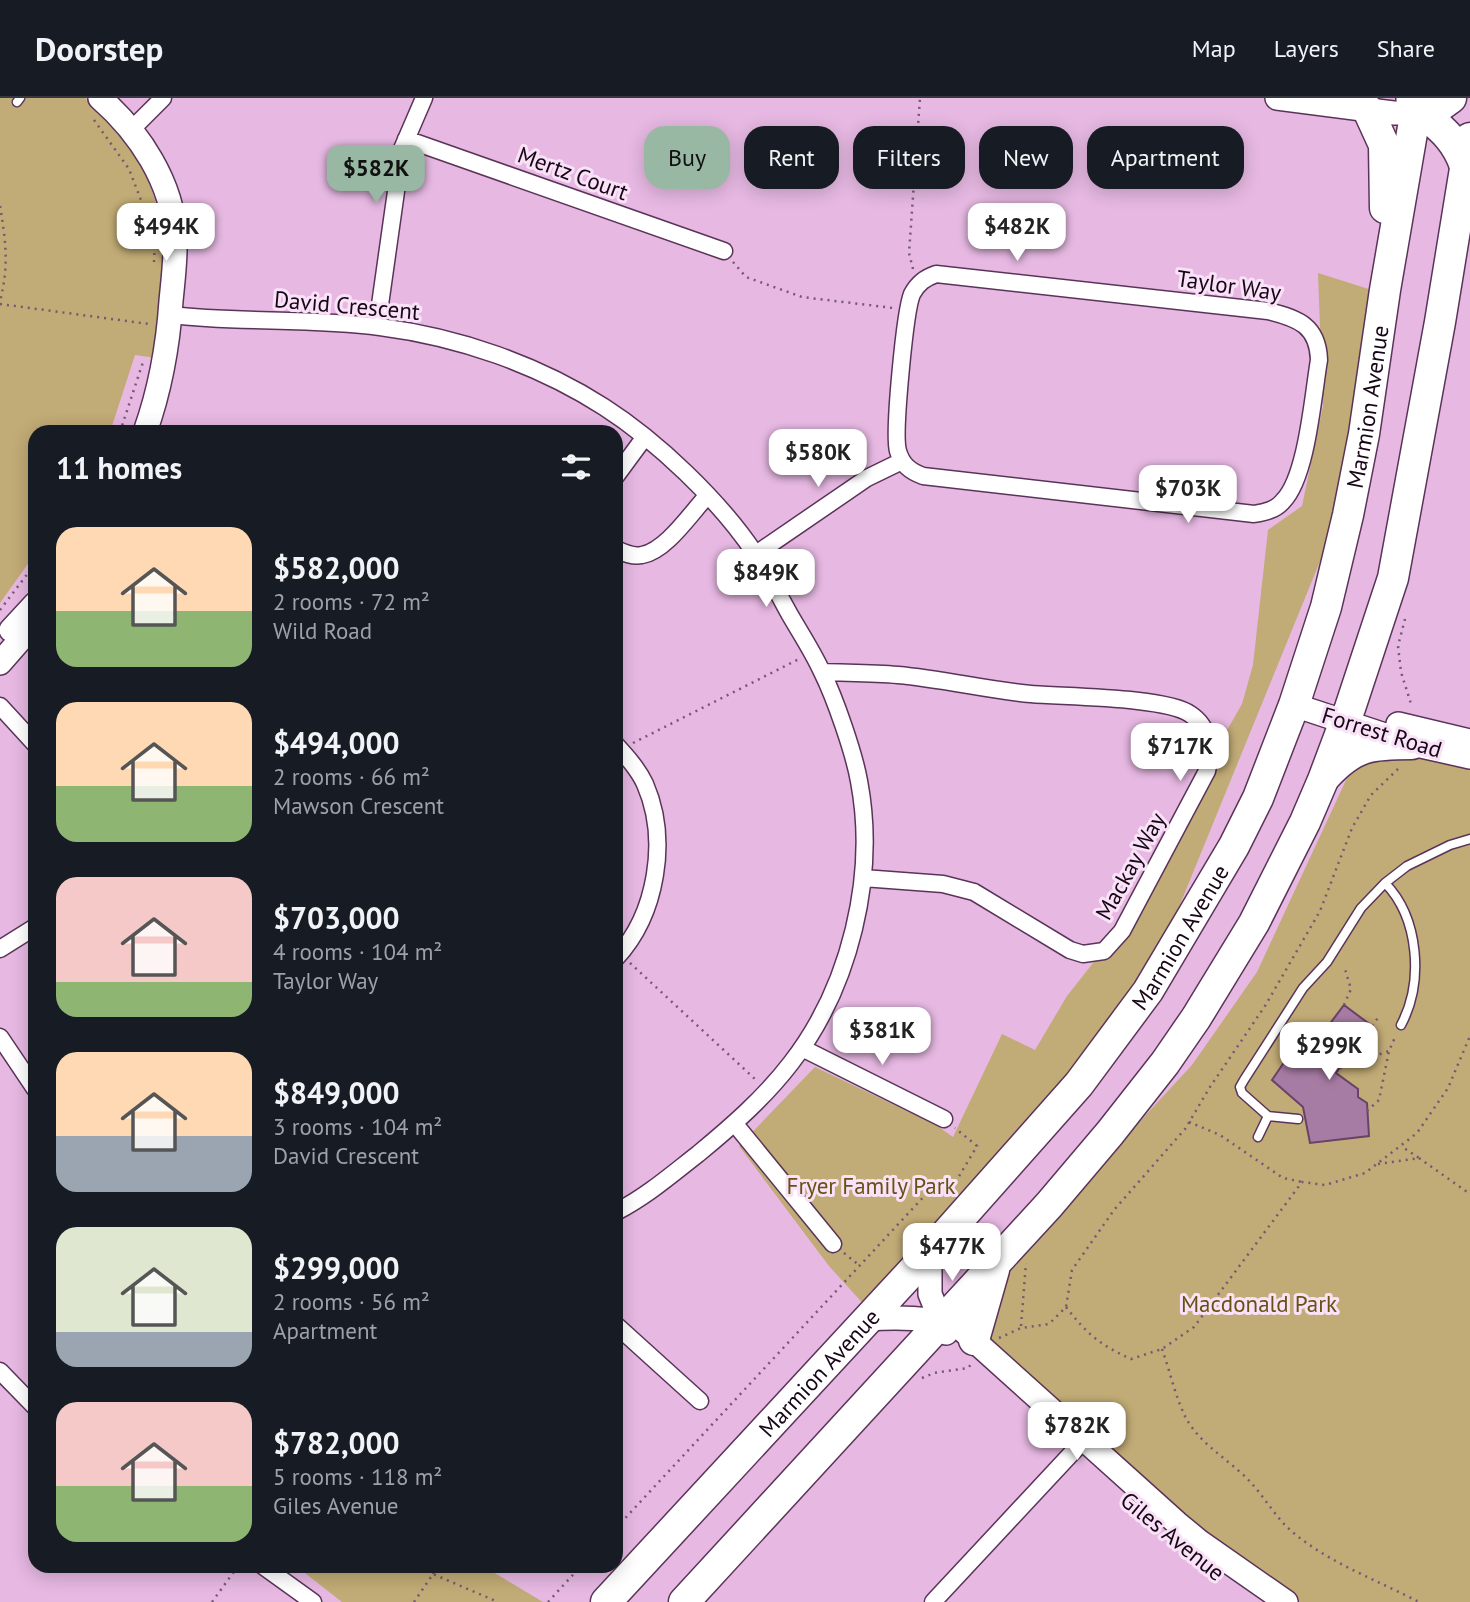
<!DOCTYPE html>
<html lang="en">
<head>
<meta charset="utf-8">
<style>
  body { margin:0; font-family:"PT Sans",sans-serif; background:#20242c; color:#f1f3f6; height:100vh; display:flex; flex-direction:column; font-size:26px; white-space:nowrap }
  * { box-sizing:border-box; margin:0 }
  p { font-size:23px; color:#9ea1a6 }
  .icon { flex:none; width:38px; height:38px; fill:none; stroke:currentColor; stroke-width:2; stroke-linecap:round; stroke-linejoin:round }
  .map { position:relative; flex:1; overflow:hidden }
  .details { position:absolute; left:28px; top:327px; width:595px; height:1148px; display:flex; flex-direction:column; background:#171b24; border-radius:21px; box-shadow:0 4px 18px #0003 }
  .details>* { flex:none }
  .guide { position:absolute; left:644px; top:28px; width:665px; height:63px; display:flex; gap:14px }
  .price { position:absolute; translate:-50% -60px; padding:0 16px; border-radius:14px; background:#fff; color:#222; font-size:23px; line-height:46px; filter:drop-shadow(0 2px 4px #0008) }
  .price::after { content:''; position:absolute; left:50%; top:42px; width:21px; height:16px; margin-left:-10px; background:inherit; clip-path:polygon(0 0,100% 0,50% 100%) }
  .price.current { background:#98b8a3; color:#111 }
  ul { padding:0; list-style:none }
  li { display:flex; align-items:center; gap:21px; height:175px; padding:0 28px }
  li span { display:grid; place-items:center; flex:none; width:196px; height:140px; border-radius:21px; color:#555 }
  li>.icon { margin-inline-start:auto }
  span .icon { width:84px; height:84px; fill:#fffc; stroke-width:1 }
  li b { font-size:30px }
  h2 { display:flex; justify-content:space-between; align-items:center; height:84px; padding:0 28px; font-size:30px }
  .pill { padding:0 24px; border-radius:21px; background:#171b24; box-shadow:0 4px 18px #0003; font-size:24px; line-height:63px }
  .pill.current { background:#98b8a3; color:#111 }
  header { display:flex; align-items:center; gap:42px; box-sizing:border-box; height:98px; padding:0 35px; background:#171b24; border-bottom:2px solid #363941 }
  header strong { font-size:33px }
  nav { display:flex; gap:38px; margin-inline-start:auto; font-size:24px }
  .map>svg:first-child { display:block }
  .green { fill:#c1ab76 }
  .building { fill:#a77ca4; stroke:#694267; stroke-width:2 }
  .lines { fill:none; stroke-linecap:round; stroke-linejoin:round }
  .lane-casing { stroke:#5a3458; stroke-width:11 }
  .street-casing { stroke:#5a3458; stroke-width:19 }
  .secondary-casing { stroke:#5a3458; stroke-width:26 }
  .highway-casing { stroke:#5a3458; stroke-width:33 }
  .path { stroke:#765873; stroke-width:2.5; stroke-dasharray:2 5; stroke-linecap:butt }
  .lane { stroke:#fff; stroke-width:8 }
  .street { stroke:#fff; stroke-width:16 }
  .secondary { stroke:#fff; stroke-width:23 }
  .highway { stroke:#fff; stroke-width:30 }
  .labels { text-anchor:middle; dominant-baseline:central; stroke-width:6; stroke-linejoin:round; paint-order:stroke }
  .street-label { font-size:23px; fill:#170716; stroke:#f9e1f7 }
  .park-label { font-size:23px; fill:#665112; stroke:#f9e1f7 }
</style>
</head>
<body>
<header>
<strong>Doorstep</strong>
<nav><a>Map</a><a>Layers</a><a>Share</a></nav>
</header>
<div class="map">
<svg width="1470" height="1504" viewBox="0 0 1470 1504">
  <rect width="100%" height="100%" fill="#e6b8e2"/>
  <path class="green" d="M0,0h85c88,76 86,153 71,260l-21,-3 -25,77h-75v122l-35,49z
    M1318,175l60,19 -44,235 -193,473 -273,309 -39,-43 -90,-120 76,-79 121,58 17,12 49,-103 33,16 32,-54 30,-38 145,-254 11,-39 15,-135 34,-24 21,-100z
    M1366,639l104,17v848h-175l-111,-79 -228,-203 236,-255 65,-93z
    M296,1468h141c23,10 26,0 46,0l60,36h-201z"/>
  <path class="building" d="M1344,907l28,21 -36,47 22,16v8l9,6 2,33 -59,7 -7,-36 -31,-27 15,-22 11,8z"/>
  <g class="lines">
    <defs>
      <path id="lane" d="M17,4l3,-4
        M1385,785c34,35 39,99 16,142
        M1298,1021l-30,-3 -26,-23 -2,-6 4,-7 59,-92 24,-26 34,-54 24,-25 22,-17 43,-21 20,-6
        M1258,1039l10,-21"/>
      <path id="street" d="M132,31l31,-31
        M406,41l318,112
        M936,176l332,37c30,7 50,15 51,49 -6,35 -12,117 -36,141 -7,9 -18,11 -29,13l-331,-38c-13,-5 -21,-11 -25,-25 -5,-17 7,-140 14,-157 6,-11 13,-16 24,-20z
        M170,217c70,8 141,3 210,12 78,10 157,37 224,80 53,34 115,93 150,145 14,20 24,42 36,63 11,19 23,37 32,57 13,26 32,81 37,109 18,95 -9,206 -68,282 -26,34 -59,63 -93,91 -27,21 -51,42 -82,58
        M377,228l25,-177 22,-51
        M616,378l28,-38
        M616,451c8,4 17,8 26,6 24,-4 49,-42 65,-59
        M756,456l111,-76 35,-17
        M823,574c25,1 50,1 75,3 45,4 89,15 133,19 35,3 135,3 159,20 20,13 22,36 17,57l-85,160 -18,20 -21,3 -13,-4 -96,-58 -31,-8 -80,-6
        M0,608l35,38
        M616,647c11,12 22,24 29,39 24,55 12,130 -29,174
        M0,851l35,-22
        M0,939l35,52
        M802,950l142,71
        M735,1026l98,120
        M616,1227l84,76
        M0,1273l35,36
        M263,1468l50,36
        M933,1504l151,-162"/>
      <path id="secondary" d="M100,0c39,34 73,85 75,138 1,22 -2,44 -4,65 -3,45 -11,89 -26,131
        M1277,0l116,15h11l13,-5 -9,-9
        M11,532l24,-26
        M0,565l35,-40
        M1294,607l118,39 58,13
        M1398,626l72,17
        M930,1154v42l16,39
        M868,1221c30,-2 61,-2 90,7l219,197 23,19 86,60"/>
      <g id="highway">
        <path d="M1417,10c22,19 38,29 48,58"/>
        <path d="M1417,10h20l14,-10"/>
        <path d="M1368,12l16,35 1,63"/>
        <path d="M1325,679c29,-32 46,-33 87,-33"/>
        <path d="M974,1242l20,-70"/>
        <path id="s1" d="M606,1504l324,-350 149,-168 69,-93 86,-145 24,-48 36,-93 32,-98 22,-92 16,-81 21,-144 33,-192"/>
        <path d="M684,1504l365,-397 61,-72 55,-70 31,-45 58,-95 51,-101 18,-42 27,-72 43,-130 47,-256 30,-184"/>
      </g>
    </defs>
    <use href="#lane" class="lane-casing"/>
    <use href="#street" class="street-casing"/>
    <use href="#secondary" class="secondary-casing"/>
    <use href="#highway" class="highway-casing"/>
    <path class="path" d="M94,22l35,49 25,65
      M0,108c6,36 9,60 0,95
      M154,164l1,-22
      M733,164l13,15 56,20 91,11
      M913,171l-4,-16 11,-155
      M0,206l149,20
      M120,334l23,-70
      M0,512l35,-46
      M1405,521l-7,27 3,26 11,35
      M633,645l166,-84
      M630,865l126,117
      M1344,907l7,-16 -6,-20
      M1372,928l8,-11
      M1298,934l19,9
      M1340,970l49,-17
      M1367,1013l12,-11 10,-49 7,-16
      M1189,1024l31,13 63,43 19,4
      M1419,1060l51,36
      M1378,1066l41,-6 -18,-12
      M844,1155l16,13
      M1066,1209c21,27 34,38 65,52l31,-10 32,-22 108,-145 23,3 40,-12 52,-40 31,-45 22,-52
      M1021,1228l5,-63
      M999,1240l22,-10 28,-4 17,-17 6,-37 42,-60 71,-81 25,-42 55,-81 55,-95 32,-83 19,-33 28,-27
      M1162,1251c8,22 14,51 25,71 13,22 34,35 53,52 18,15 29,36 45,53 34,34 92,55 134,77
      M922,1280l12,-5 34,-5 4,-5
      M616,1430l313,-337 23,-3 25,-42 -22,-18
      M433,1476l3,-8
      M212,1504l26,-36
      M414,1504l19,-28 65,28
      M548,1504l33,-36"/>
    <use href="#lane" class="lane"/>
    <use href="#street" class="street"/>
    <use href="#secondary" class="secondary"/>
    <use href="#highway" class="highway"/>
  </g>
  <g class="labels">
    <g class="street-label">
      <text transform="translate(573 75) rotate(20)">Mertz Court</text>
      <text transform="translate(1229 187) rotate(8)">Taylor Way</text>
      <text transform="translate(347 207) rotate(5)">David Crescent</text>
      <text stroke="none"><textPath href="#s1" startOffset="1447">Marmion Avenue</textPath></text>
      <text transform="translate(1382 634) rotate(17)">Forrest Road</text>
      <text transform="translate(1130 768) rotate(-61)">Mackay Way</text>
      <text stroke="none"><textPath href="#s1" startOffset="880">Marmion Avenue</textPath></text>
      <text stroke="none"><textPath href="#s1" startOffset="313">Marmion Avenue</textPath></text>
      <text transform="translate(1173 1438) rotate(39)">Giles Avenue</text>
    </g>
    <g class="park-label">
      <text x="871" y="1087">Fryer Family Park</text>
      <text x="1259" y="1205">Macdonald Park</text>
    </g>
  </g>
</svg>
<b class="price current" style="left:376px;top:107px">$582K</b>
<b class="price" style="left:166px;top:165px">$494K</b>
<b class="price" style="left:1017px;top:165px">$482K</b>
<b class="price" style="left:818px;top:391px">$580K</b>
<b class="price" style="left:1188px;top:427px">$703K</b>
<b class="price" style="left:766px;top:511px">$849K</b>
<b class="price" style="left:1180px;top:685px">$717K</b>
<b class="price" style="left:882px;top:969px">$381K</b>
<b class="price" style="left:1329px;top:984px">$299K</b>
<b class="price" style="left:952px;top:1185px">$477K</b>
<b class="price" style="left:1077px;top:1364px">$782K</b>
<div class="guide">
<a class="pill current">Buy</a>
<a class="pill">Rent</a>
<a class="pill">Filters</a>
<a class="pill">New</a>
<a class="pill">Apartment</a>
</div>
<section class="details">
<h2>11 homes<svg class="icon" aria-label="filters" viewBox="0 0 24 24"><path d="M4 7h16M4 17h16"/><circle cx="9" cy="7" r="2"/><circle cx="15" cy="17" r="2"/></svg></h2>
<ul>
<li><span style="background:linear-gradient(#ffd9b3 60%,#8fb573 0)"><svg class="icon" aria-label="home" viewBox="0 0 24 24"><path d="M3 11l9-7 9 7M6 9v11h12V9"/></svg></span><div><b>$582,000</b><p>2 rooms · 72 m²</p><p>Wild Road</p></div></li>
<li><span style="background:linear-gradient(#ffd9b3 60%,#8fb573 0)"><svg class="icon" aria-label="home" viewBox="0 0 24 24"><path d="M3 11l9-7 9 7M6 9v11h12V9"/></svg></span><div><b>$494,000</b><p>2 rooms · 66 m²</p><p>Mawson Crescent</p></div></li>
<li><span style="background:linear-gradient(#f6c9c9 75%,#8fb573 0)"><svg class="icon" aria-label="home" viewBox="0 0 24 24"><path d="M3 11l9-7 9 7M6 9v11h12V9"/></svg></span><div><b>$703,000</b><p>4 rooms · 104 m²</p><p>Taylor Way</p></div></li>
<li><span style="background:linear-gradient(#ffd9b3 60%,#9aa5b1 0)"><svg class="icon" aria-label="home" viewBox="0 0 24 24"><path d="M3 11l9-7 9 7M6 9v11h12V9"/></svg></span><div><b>$849,000</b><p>3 rooms · 104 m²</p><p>David Crescent</p></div></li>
<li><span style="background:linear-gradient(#dfe7d0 75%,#9aa5b1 0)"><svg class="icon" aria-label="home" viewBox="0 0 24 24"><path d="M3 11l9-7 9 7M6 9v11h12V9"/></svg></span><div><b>$299,000</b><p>2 rooms · 56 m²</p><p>Apartment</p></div></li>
<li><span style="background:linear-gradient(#f6c9c9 60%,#8fb573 0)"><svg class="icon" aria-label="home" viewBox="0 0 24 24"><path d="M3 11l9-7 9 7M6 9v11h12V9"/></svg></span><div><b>$782,000</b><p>5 rooms · 118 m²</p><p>Giles Avenue</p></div></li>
</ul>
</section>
</div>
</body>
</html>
